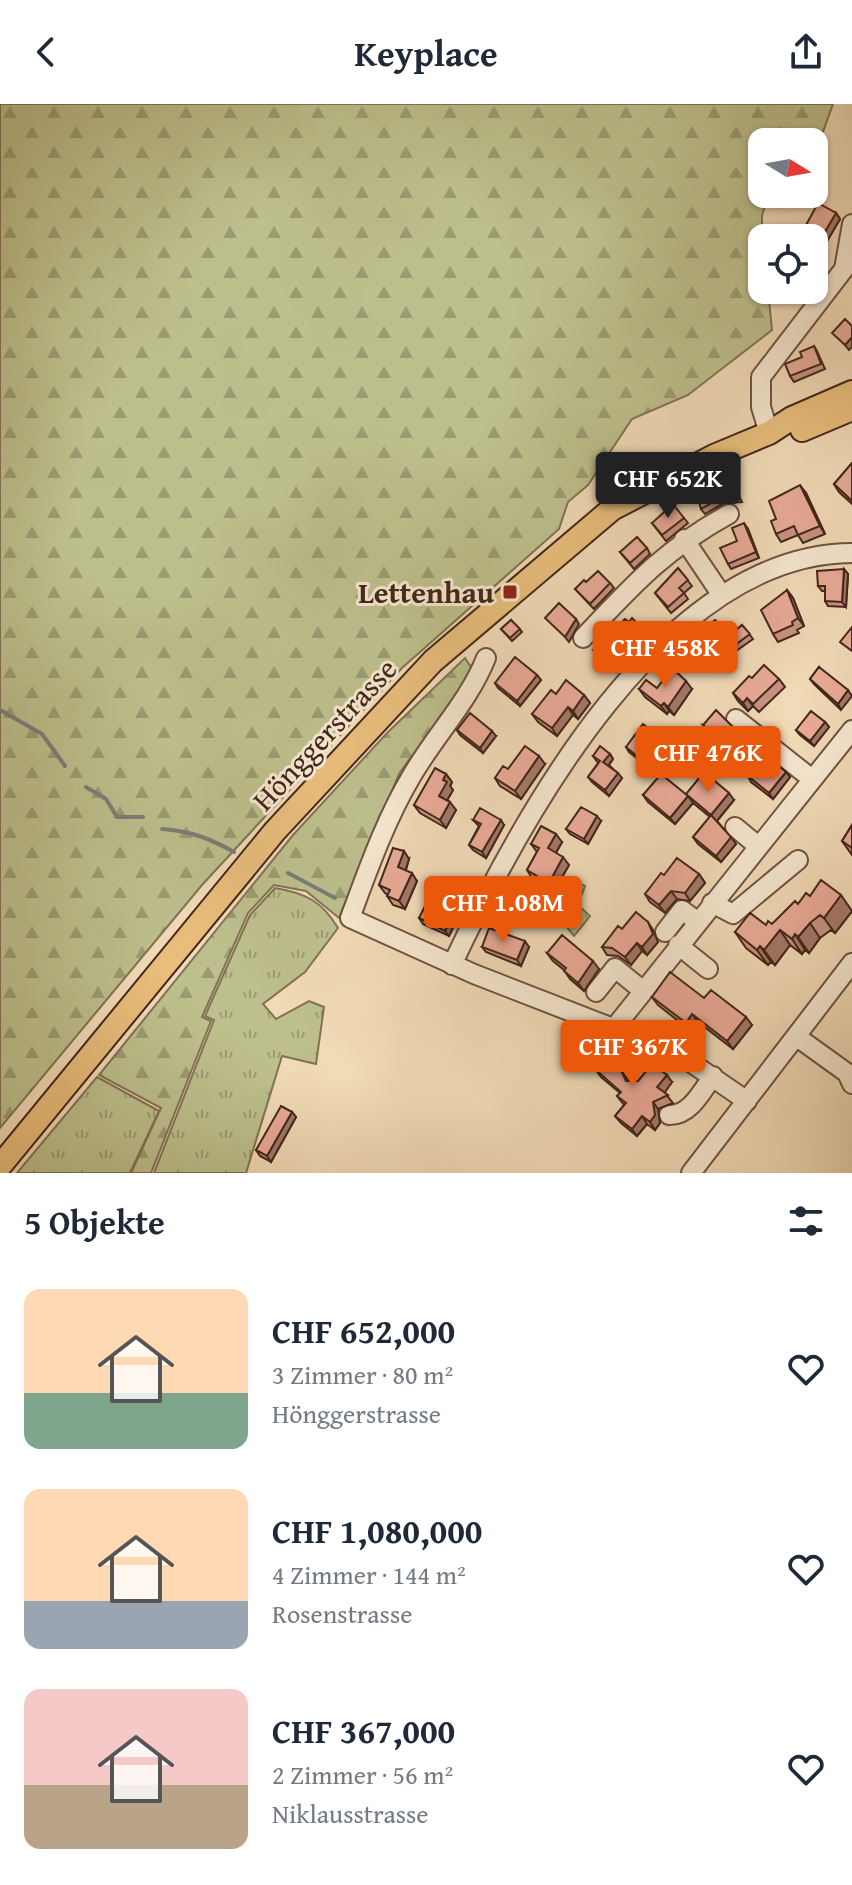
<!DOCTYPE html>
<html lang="de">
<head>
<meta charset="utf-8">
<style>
  body { margin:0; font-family:"Gentium Book Plus",serif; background:#f2f2f3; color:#1f2937; height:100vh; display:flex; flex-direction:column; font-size:30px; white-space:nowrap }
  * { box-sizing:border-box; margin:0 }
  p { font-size:26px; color:#747a83 }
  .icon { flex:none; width:44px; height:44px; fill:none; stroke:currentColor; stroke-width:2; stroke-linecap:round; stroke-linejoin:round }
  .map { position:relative; height:1069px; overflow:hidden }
  .drawer { display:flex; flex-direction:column; background:#fff; flex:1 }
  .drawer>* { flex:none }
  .needle { width:52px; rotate:101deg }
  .fabs { position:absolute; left:748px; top:24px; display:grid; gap:16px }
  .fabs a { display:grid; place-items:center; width:80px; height:80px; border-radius:16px; background:#fff; box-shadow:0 2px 6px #0004; font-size:40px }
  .price { position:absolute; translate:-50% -68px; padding:0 18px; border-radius:8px; background:#ea580c; color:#fff; font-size:26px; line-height:52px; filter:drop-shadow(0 2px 4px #0008) }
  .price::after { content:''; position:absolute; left:50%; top:48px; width:24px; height:18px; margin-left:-12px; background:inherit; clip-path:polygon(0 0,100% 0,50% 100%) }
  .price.on { background:#222; color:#fff }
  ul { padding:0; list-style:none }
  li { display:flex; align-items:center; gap:24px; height:200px; padding:0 24px }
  li span { display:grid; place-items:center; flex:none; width:224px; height:160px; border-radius:16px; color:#555 }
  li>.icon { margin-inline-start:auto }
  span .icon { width:96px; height:96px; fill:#fffc; stroke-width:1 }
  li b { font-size:34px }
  h2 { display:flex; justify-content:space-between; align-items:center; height:96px; padding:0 24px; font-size:34px }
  header { display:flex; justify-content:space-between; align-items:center; height:104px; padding:0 24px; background:#fff; font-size:36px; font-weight:700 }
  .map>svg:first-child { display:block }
  .grass { fill:url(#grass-tufts); stroke:#807354; stroke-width:2 }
  .forest { fill:url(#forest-firs); stroke:#807354; stroke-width:2 }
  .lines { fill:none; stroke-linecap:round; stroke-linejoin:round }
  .stream { stroke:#797e78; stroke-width:4 }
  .minor-casing { stroke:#6e5342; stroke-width:22 }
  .major-casing { stroke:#42261a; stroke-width:26 }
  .minor { stroke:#f7e8d1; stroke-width:18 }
  .major { stroke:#e9be7c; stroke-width:22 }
  .wall { fill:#c99383; stroke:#42261a; stroke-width:2 }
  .shaded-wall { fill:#a4786a; stroke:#42261a; stroke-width:2 }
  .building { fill:#eaab98; stroke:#42261a; stroke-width:2 }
  .poi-dot { fill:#8f2418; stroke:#f7e8d1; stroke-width:3 }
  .labels { text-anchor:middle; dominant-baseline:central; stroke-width:6; stroke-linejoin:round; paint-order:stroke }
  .poi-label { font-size:30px; font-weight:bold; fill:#42261a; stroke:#f7e8d1; text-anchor:end }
  .street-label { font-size:30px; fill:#42261a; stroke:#f7e8d1 }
</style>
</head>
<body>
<header><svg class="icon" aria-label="back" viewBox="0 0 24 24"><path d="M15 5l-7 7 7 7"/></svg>Keyplace<svg class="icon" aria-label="share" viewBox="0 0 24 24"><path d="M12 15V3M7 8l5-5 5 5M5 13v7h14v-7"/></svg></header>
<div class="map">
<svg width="852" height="1069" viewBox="0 0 852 1069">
  <defs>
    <pattern id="grass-tufts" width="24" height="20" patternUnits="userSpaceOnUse" patternTransform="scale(2)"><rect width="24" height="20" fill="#bdc08d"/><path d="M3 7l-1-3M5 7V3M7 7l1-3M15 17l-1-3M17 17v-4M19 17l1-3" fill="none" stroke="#9b9c72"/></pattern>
    <pattern id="forest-firs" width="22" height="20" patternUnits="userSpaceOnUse" patternTransform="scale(2)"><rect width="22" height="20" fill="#bdc08d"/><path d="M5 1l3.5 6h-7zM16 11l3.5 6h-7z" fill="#9b9c72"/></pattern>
  </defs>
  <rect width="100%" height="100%" fill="#f2dbb8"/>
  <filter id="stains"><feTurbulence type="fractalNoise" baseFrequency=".0025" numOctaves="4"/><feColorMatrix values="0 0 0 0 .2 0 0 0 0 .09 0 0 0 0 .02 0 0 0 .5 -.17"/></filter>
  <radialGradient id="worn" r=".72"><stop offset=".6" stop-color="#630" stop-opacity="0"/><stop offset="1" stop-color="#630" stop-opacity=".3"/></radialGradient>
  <path class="grass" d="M578,778l7,4 -7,19 12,11 -16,20 -14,-17 12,-18z
    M275,784c30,5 47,13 63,40l-33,44 -42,32 13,15 33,-18 15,6 -8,57 -34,-8 -36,117h-92l60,-153 -9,-4 45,-101z
    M97,973l62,34 -29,62h-113z"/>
  <path class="forest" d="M0,0h833l-19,53v-15h-52v52h6l-6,22v74h6l4,40 -84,65 -56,24 -44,66 -20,17 -9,27 -157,139 -200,217 -202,243z
    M465,554l8,12 -74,104 -60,144 -33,-27 -32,-6 -26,28 -46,104 9,4 -60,152h-20l30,-65 -62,-33 194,-240 94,-102z"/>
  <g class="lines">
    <path class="stream" d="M0,606l42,24 23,32
      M86,683l20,12 11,18h26
      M162,725c28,2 47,9 72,23
      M288,769l47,25"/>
    <defs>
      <path id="minor" d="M769,329l-8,-26v-30l83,-108 8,-45
        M684,435l37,55
        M583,534c49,-52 82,-89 146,-124
        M486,554c-17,43 -52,79 -75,119 -26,44 -43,93 -61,141l124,56 203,79 70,48
        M736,615l76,60
        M735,723l23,19
        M712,799l21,11 65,-54
        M665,828l17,-22 15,11
        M678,841l30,24
        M452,861c70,-149 212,-411 400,-412
        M596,888l19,-24 27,22
        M615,923l237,-297
        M797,933l50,36 5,11
        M638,974l23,-32
        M669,1011c21,1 33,-24 44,-39
        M691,1069l161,-210"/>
      <path id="major" d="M802,326l50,-21
        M0,1062l275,-335 158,-170 179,-152 102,-53 55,-23 23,-15 60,-26"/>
    </defs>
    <use href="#minor" class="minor-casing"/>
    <use href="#major" class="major-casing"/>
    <use href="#minor" class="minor"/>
    <use href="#major" class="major"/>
  </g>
  <path class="wall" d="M836,109l4,6 -14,24 -17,-10 -4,-6z
    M814,242l3,5 8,18 -31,13 -4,-6 12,-19z
    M852,359v41l-13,-12 -5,-8z
    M725,372l5,9 6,5 6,12 -18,1 -19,11 -4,-5z
    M806,389l19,41 -22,9 -5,-8 -17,7 -5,-8v-15z
    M684,414l4,5 -22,18 -14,-18z
    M748,425l11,29 -28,11 -3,-5 9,-23z
    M647,444l3,6 -16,15 -14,-17z
    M678,464l14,18 -8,7 4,6 -17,14 -16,-20z
    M844,465l4,5 -2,33 -18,-1 -3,-5v-10h-3l-4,-5z
    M586,478l24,1 4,5 -20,21 -19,-20z
    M787,486l6,8 11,28 -7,4 2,3 -21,9 -5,-8z
    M511,516l11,12 -10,9 -11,-12z
    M629,518l16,10 4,5 -33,35 -19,-17 -4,-5z
    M742,521l11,14 -41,29 -11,-15 28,-17z
    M819,563l22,43 -27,-26 -4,-5z
    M537,571l4,5 -21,26 -22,-18 -3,-5z
    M752,574l27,1 6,8 -26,25 -6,-6 -5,5 -10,-10 -5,-8z
    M657,584l35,1 -18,26 -5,-4 -2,3 -22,-17 -6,-8z
    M556,590l28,1 6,8 -12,16 -5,-4 -16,21 -19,-14 -6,-8z
    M825,618l4,5 -15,19 -14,-11 -4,-5z
    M703,621l40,14 -21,23 -18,-16 -5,-8 7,-9z
    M457,626l39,6 -13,17 -23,-18z
    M660,636l-18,22 -13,-10 -3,-5z
    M610,650l3,5 -4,6 13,13 -13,18 -17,-14 -4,-5 10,-14 -5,-7z
    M545,660l-24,35 -21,-13 -5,-8 13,-9z
    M762,663l28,10 -17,22 -22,-17 -3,-6z
    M446,670l6,8 -2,4 3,4 -6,10 9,10 -10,18 -26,-15 -6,-8z
    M686,690l48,6 -17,21 19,23 -15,18 -23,-18 -5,-7 17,-20 -17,-14 -18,21 -27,-22 -5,-7z
    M473,716l31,5 -18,33 -13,-8 -4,-5 10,-19z
    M601,717l-13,23 -18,-10 -4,-5z
    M852,721v30l-10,-14z
    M562,738l-6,11 13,12 -15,26 -22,-13 -5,-8 10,-18 -6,-8z
    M409,755l-3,11 11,11 -12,28 -12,-4 -6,-9 1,-1 -3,-2 -6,-8z
    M699,770l6,9 -15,18 -13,-2 -12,14 -15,-11 -5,-8 19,-19z
    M810,792l42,15 -17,22 -4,-3 -11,8 -11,15 -4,-3 -3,4 -12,-9 -15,20 -4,-3 -3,3 -22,-17 -11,-16 31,-7 6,-1z
    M465,799l-16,33 -26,-12 -4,-6 20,-5z
    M622,825l31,1 5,12 -11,13 -5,-4 -11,14 -13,-9 -11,-1 -5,-8z
    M482,843h47l-8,19 -35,-14z
    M547,849l52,16 -15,22 -14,-12 -6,-9 -11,-9z
    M652,893l52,1 48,27 -19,24 -35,-27 -7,9 -33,-26z
    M629,949l5,7 -8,18 2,3 44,1 -8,10 9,11 -15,6 2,14 -5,7 -8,-6 -10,12 -16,-13 -6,-7 9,-11 -7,-9 3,-3 -19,-16 -5,-7z
    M292,1008l4,5 -25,45 -11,-6 -4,-6z"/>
  <path class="shaded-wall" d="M836,109l4,6 -14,24 -4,-6z
    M852,233v10l-3,3 -4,-5z
    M800,381l6,8 19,41 -5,-8z
    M744,419l4,6 11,29 -3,-6z
    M844,465l4,5 -2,33 -4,-5z
    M787,486l6,8 11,28 -6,-8z
    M576,515l3,5 -10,18 -4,-5z
    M645,528l4,5 -33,35 -4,-5z
    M537,571l4,5 -21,26 -3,-5z
    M686,577l6,8 -18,26 -6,-8z
    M848,586l4,6 -11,14 -3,-6z
    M584,591l6,8 -12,16 -5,-8z
    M747,594l6,8 -5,5 -5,-8z
    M664,599l5,8 -2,3 -6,-8z
    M568,603l5,8 -16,21 -5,-8z
    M825,618l4,5 -15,19 -4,-5z
    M492,627l4,5 -13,17 -3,-5z
    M737,627l6,8 -21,23 -6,-8z
    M656,630l4,6 -18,22 -4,-5z
    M610,650l3,5 -6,8 -4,-5z
    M539,652l6,8 -24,35 -6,-8z
    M786,668l4,5 -17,22 -4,-6z
    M618,669l4,5 -13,18 -4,-6z
    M446,670l6,8 -2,4 3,4 -8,14 -6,-8 4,-16z
    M729,689l5,7 -18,22 -5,-7z
    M688,692l5,7 -18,21 -5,-6z
    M450,698l6,8 -10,18 -6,-8z
    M597,712l4,5 -13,23 -4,-5z
    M501,716l3,5 -18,33 -4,-6z
    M556,730l6,8 -8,14 -6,-8z
    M731,733l5,7 -15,18 -5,-6z
    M404,747l5,8 -5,16 -6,-8z
    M563,753l6,8 -15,26 -5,-8z
    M412,769l5,8 -12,28 -6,-8z
    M699,770l6,9 -15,18 -5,-8z
    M671,787l6,8 -12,14 -6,-8z
    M841,791l11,16 -17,22 -11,-15z
    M461,794l4,5 -16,33 -4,-5z
    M648,818l5,8 5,12 -11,13 -5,-8z
    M810,819l10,15 -11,15 -11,-16z
    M780,826l10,15 -15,20 -11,-15z
    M795,830l10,16 -3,4 -10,-15z
    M525,837l4,6 -8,19 -4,-6z
    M637,839l5,8 -11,14 -6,-8z
    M760,842l11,16 -3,3 -11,-15z
    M593,857l6,8 -15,22 -6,-8z
    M692,910l6,8 -7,9 -5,-8z
    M746,913l6,8 -19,24 -6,-8z
    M629,949l5,7 -8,18 6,10 -11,-18z
    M667,971l5,7 -9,13 -6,-8z
    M653,998l5,7 2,14 -5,7 -5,-8z
    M292,1008l4,5 -25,45 -4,-6z
    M642,1012l5,8 -10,12 -5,-7z"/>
  <path class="building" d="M818,99l18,10 -14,24 -17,-10z
    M845,215l7,7v11l-7,8 -13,-12z
    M814,242l7,18 -31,12 -5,-12 17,-7 -2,-5z
    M852,359v38l-18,-17z
    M725,372l5,10 2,-2 6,13 -18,1 -19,11 -5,-20z
    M800,381l20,41 -22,9 -4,-9 -18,8 -5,-13 5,-2 -7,-18z
    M673,400l11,14 -22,17 -10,-12z
    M744,419l12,29 -28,12 -8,-16 17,-7 -5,-13z
    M637,433l10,11 -17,15 -10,-11z
    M678,464l10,12 -9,8 5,5 -16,14 -13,-14z
    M844,465l-2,33 -17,-1v-15h-7l-1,-15z
    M598,467l12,12 -20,21 -15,-15 9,-9 2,2z
    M787,486l11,28 -6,4 1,3 -20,9 -12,-24z
    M559,499l17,16 -11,18 -20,-19z
    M632,514l13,14 -33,35 -19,-17 32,-31 4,3z
    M511,516l9,9 -10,9 -9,-9z
    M715,516l14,16 13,-11 8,9 -41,30 -8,-11 12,-10 -11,-13z
    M852,523v24l-12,-9z
    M515,553l22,18 -20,26 -22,-18z
    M764,561l15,14 -26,25 -6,-6 -4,5 -10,-10 16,-17 3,2z
    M819,563l29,23 -10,14 -28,-25z
    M672,564l14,13 -18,26 -4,-4 -3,3 -22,-17 7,-9 11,8z
    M566,576l18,15 -11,16 -5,-4 -16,21 -20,-14 19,-24 5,4z
    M716,606l21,21 -21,23 -17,-16 8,-10 -4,-3z
    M811,607l14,11 -15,19 -14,-11z
    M470,609l22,18 -12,17 -23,-18z
    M643,620l13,10 -18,23 -12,-10z
    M525,642l14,10 -24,35 -20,-13 8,-12 5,3z
    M600,642l10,8 -7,8 15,11 -13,17 -17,-13 12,-16 -7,-5z
    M769,654l17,14 -17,21 -21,-17 10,-12 4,3z
    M435,664l11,6 -3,6 4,2 -8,14 11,6 -10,18 -26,-15z
    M704,668l25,21 -18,22 -25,-21z
    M661,670l27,22 -18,22 -27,-23z
    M581,703l16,9 -13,23 -18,-10z
    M480,704l21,12 -19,32 -13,-7 12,-21 -8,-4z
    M711,711l20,22 -15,19 -23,-19z
    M852,721v23l-10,-7z
    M541,722l15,8 -8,14 15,9 -14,26 -22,-13 12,-22 -8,-4z
    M393,744l11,3 -6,16 14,6 -13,28 -12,-5 3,-6 -11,-5z
    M677,754l22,16 -14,19 -14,-2 -12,14 -14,-11 16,-21 3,2z
    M821,776l20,15 -17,23 -4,-3 -10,8 -12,14 -3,-3 -3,5 -12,-9 -16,20 -4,-4 -3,4 -22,-18 15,-19 16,12 2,-4 4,3 23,-23 3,3 8,-11 4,3z
    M449,788l12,6 -16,33 -26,-13 6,-12 14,7z
    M636,808l12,10 5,12 -11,13 -5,-4 -12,14 -13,-9 -10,-1 16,-21 4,3z
    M489,824l36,13 -8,19 -35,-13z
    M562,831l31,26 -15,22 -14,-12 2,-3 -19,-15z
    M670,868l34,26 7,-8 35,27 -19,24 -35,-27 -6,9 -34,-26z
    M618,940l11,9 -8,17 5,11h12l14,-17 15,11 -10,12 11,8 -15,7 2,13 -5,7 -8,-6 -10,13 -17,-13 11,-13 -9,-7 4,-4 -25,-22z
    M281,1002l11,6 -25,44 -11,-6z"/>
  <rect class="poi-dot" x="502" y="480" width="16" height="16" rx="4"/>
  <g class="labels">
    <g class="poi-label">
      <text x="494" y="488">Lettenhau</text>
    </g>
    <g class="street-label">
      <text transform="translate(324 630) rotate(-47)">Hönggerstrasse</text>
    </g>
  </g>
  <rect width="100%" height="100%" filter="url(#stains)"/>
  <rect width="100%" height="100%" fill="url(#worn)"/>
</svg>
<div class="fabs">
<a><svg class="needle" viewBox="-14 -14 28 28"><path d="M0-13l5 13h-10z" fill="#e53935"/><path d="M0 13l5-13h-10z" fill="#747a83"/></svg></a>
<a><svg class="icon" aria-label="locate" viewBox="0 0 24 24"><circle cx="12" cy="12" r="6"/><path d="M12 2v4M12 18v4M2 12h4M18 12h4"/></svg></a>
</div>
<b class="price on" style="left:668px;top:416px">CHF 652K</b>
<b class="price" style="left:665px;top:585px">CHF 458K</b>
<b class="price" style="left:708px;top:690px">CHF 476K</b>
<b class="price" style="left:503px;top:840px">CHF 1.08M</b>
<b class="price" style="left:633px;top:984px">CHF 367K</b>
</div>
<section class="drawer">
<h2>5 Objekte<svg class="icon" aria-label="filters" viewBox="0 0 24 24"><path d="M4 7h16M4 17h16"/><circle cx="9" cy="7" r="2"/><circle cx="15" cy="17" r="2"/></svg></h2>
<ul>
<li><span style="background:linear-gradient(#ffd9b3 65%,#7fa58c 0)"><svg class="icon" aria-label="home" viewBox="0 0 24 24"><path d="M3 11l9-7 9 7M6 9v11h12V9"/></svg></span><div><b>CHF 652,000</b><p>3 Zimmer · 80 m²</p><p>Hönggerstrasse</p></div><svg class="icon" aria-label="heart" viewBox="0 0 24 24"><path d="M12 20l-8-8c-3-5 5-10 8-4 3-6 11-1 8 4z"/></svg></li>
<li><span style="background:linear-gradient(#ffd9b3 70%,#9aa5b1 0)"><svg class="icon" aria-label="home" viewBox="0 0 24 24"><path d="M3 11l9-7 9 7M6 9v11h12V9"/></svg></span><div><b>CHF 1,080,000</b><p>4 Zimmer · 144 m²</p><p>Rosenstrasse</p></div><svg class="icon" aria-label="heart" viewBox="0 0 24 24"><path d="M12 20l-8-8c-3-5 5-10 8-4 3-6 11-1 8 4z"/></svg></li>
<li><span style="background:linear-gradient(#f6c9c9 60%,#b9a48a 0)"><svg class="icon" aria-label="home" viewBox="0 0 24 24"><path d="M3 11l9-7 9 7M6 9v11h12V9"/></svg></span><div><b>CHF 367,000</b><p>2 Zimmer · 56 m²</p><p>Niklausstrasse</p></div><svg class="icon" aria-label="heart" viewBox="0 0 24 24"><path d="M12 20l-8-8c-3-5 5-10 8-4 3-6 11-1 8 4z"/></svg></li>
</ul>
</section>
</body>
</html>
